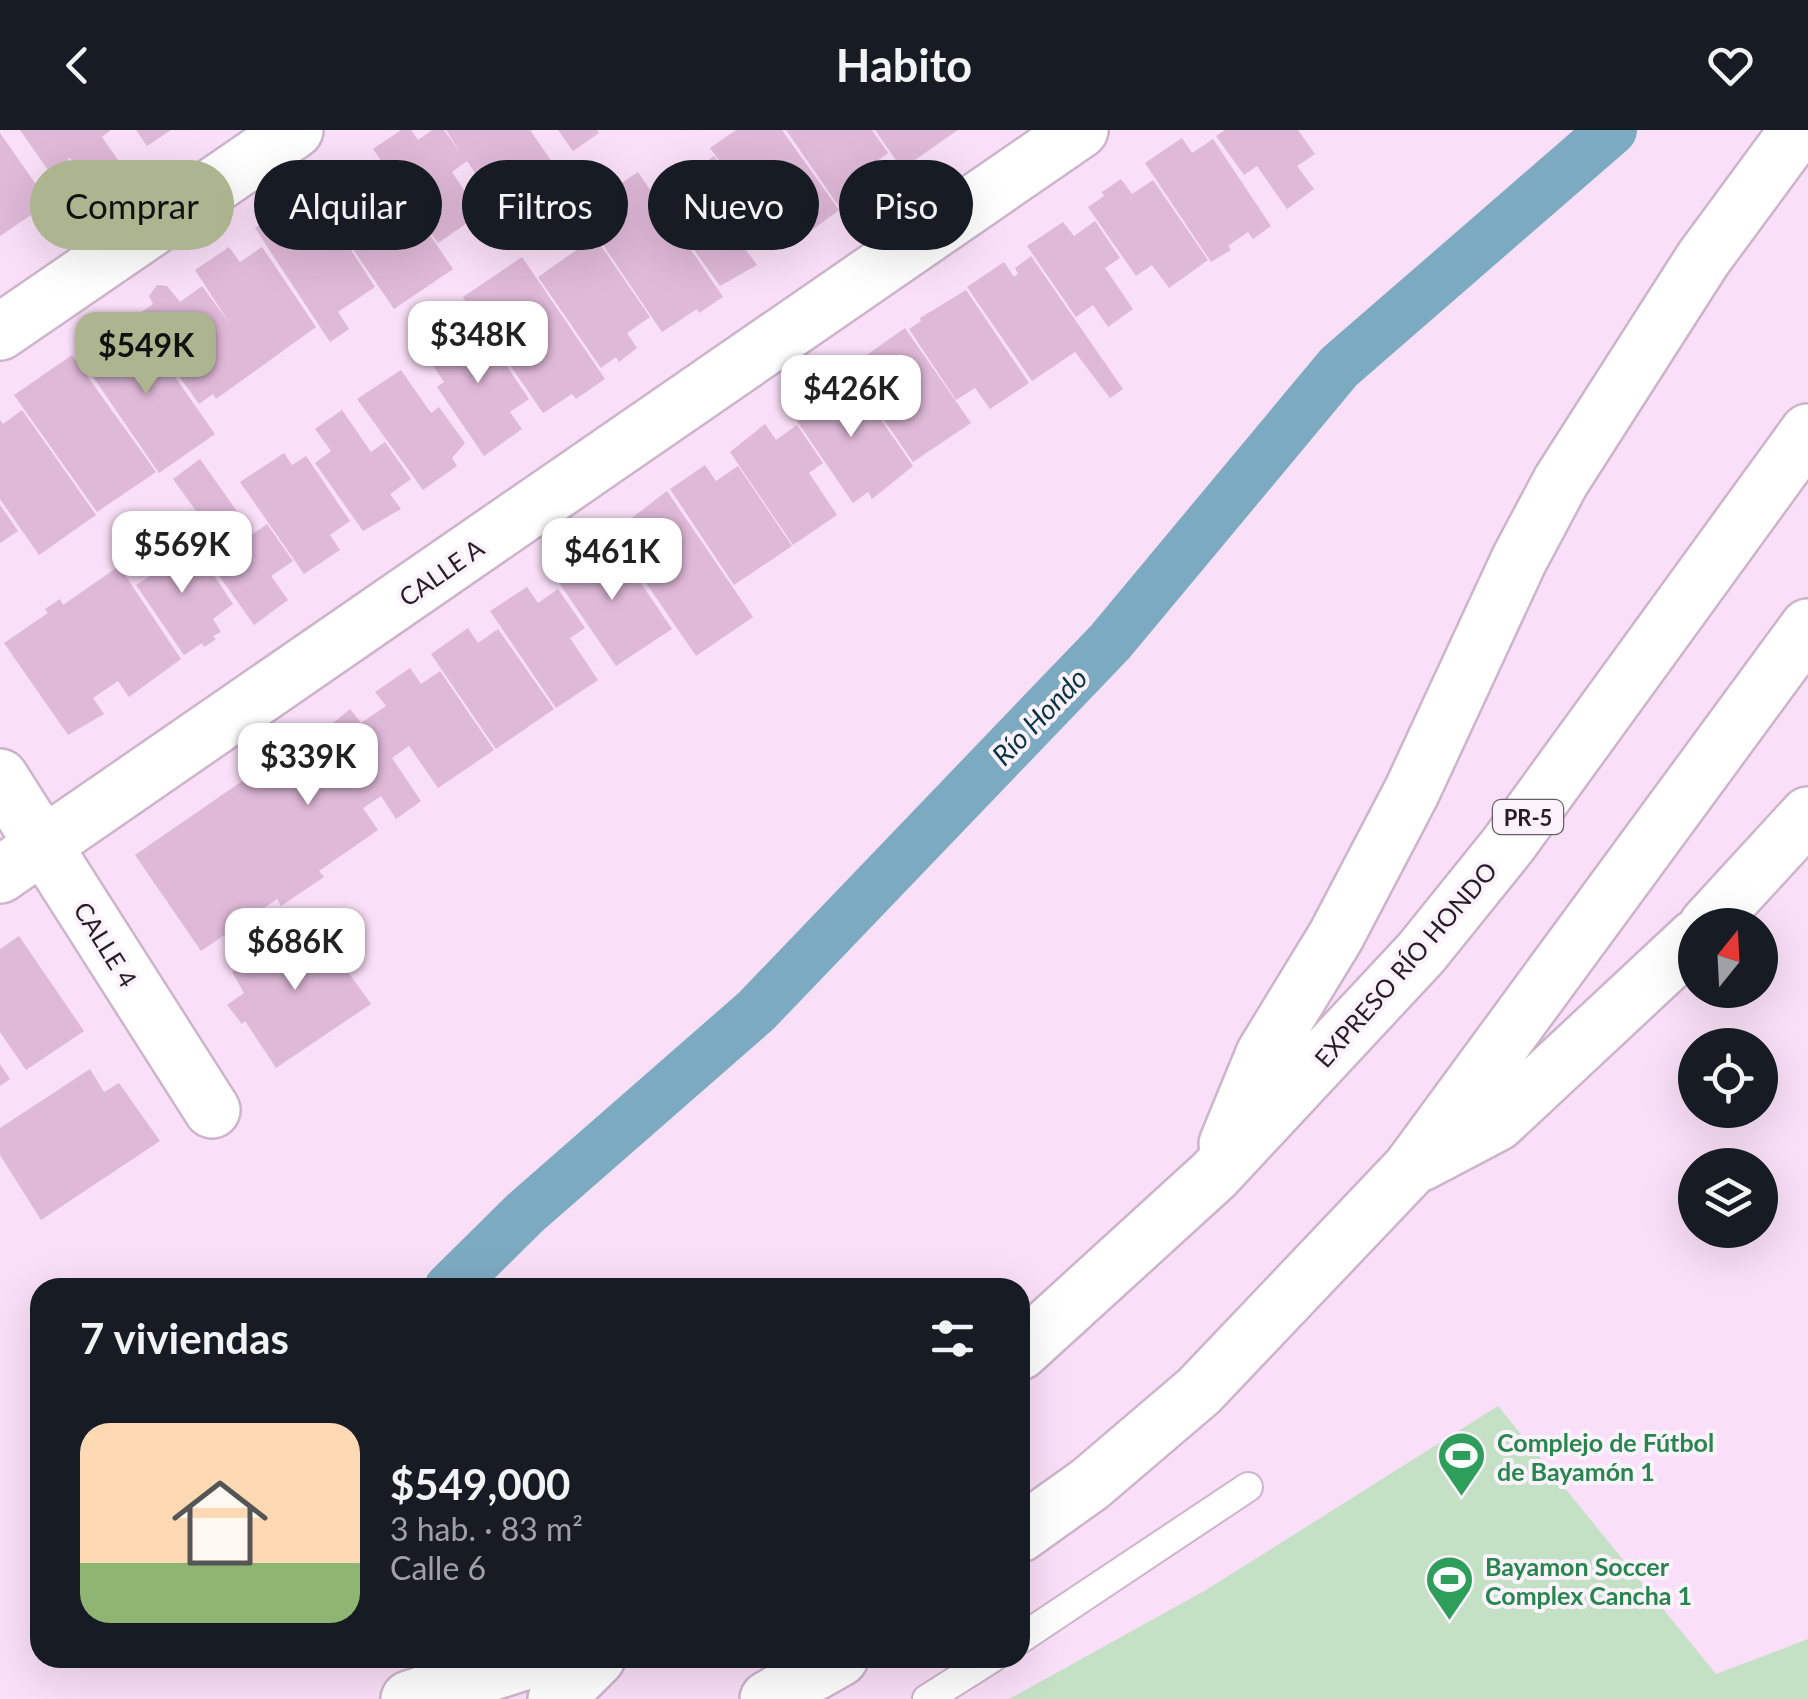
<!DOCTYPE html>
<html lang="es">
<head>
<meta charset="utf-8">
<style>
  body { margin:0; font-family:Lato,sans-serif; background:#242831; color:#f1f3f6; height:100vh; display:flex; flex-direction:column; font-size:38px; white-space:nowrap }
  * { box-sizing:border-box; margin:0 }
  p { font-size:32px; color:#9ea1a6 }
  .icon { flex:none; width:55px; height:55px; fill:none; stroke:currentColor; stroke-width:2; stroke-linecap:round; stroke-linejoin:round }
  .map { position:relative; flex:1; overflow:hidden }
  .details { position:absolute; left:30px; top:1148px; width:1000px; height:390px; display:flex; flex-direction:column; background:#171b24; border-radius:30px; box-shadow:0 10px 40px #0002 }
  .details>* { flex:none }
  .banner { position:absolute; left:30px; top:30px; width:1000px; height:90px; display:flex; gap:20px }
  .needle { width:65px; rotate:18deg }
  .fabs { position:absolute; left:1678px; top:778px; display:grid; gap:20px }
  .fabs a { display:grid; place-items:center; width:100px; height:100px; border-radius:50%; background:#171b24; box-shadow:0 10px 40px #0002; font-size:50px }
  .price { position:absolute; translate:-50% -85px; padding:0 22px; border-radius:20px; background:#fff; color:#222; font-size:32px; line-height:65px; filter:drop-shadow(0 2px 5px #0008) }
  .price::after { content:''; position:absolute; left:50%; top:60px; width:30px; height:22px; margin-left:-15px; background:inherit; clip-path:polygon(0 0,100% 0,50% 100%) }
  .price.current { background:#adb590; color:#111 }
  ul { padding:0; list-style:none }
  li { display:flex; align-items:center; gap:30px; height:250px; padding:0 50px }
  li span { display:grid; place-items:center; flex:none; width:280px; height:200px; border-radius:30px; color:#555 }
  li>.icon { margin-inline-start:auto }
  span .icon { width:120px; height:120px; fill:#fffc; stroke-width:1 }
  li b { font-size:42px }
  h2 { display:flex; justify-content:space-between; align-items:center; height:120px; padding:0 50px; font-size:42px }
  .chip { padding:0 35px; border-radius:45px; background:#171b24; box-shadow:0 10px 40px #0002; font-size:35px; line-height:90px }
  .chip.current { background:#adb590; color:#111 }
  header { display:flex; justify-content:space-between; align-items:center; height:130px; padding:0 50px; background:#171b24; font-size:45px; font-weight:700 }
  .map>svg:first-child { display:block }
  .green { fill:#c4e1c6 }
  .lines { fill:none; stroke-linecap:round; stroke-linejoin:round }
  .canal { stroke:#7cabc1; stroke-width:50 }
  .building { fill:#dfb9d8 }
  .service-casing { stroke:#cdb4cb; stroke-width:32 }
  .minor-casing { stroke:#cdb4cb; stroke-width:60 }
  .motorway-casing { stroke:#cdb4cb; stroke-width:60 }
  .service { stroke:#fff; stroke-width:28 }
  .minor { stroke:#fff; stroke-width:55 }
  .motorway { stroke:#fff; stroke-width:55 }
  .labels { text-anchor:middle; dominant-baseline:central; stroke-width:8; stroke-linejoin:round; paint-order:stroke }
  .shield { fill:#fcf2fb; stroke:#665d66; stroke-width:2.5 }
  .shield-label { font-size:22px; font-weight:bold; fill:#261d26 }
  .street-label { font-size:25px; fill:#261d26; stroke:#fcf2fb }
  .leisure-label { font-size:25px; font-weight:bold; fill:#27864d; stroke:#fcf2fb; text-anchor:start }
  .water-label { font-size:28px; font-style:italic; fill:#093545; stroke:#fcf2fb }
</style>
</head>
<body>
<header><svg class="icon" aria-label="back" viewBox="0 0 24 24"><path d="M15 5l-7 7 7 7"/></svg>Habito<svg class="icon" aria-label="heart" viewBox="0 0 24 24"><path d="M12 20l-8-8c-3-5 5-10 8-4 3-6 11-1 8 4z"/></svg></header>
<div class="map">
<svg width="1808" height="1569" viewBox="0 0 1808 1569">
  <rect width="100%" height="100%" fill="#f9dff7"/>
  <path class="green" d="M1498,1276l218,268 92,-35v60h-799l197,-109z"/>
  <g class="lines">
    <path class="canal" d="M449,1158l76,-75 231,-202 354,-369 229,-275 273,-237"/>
  </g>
  <path class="building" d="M20,0h91l-9,7 16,23 -31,22 -17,-24 -20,15z
    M136,0h35l-24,16z
    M401,0h10l7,10 14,-10h12l17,24 -15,-24h84l24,35 -58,39 -29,-43 -15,11 28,42 -42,29 -35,-48 50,74 -59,40 -80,-117 17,-10 -3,-5 13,-9 3,4 8,-5 9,14 23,-16 -11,-16z
    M558,0h39l2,3 -26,18z
    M736,0h46l57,80 -40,30 -3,-5 -16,10 -70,-97z
    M786,0h86l16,23 -22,16 9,14 -35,25z
    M875,0h83l-56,39z
    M1225,0h73l17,24 -18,12 17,23 -27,20 -30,-43 -13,9 -28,-39z
    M0,3l49,70 -49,33z
    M1182,8l10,15 21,-14 58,87 -18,13 -5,-7 -20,14 3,4 -20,12 -66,-99z
    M714,26l55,78 -23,16 11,15 -37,21 -49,-68 18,-12 -17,-22 4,-3 -3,-4 22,-16 4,6z
    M638,42l85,125 -24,16 -2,-4 -35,23 -82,-121z
    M1121,49l11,15 21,-14 55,80 -39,28 -17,-23 -16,11 -48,-69 16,-11 -2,-4z
    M290,74l10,17 23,-14 52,80 -37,25 11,17 -19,13 -75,-114z
    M1095,91l25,37 -15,10 28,41 -25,18 -15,-22 -17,12 -49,-71 36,-24 11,14z
    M595,107l55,80 -23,16 10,15 -18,14 -3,-5 -15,11 -63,-91z
    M229,117l11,15 22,-15 54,80 -100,72 -3,-5 -14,10 -63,-88 17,-12 -4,-8 8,-11 10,1 13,16 22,-16 28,38 -35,-54z
    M1031,126l92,133 -13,9 -35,-46 -43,29 -65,-94 37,-25 10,15 4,-3 -3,-6z
    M522,127l83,122 -29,20 -4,-5 -29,19 -80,-116z
    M966,160l63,93 -39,26 -15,-21 -19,12 -47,-71 12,-8 -1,-3z
    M475,189l54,80 -19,13 12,17 -38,27 -47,-69 7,-5 -20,-30z
    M112,198l10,16 20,-14 73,104 -56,39 -83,-121z
    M905,198l66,95 -58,39 -65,-94z
    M72,225l84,117 -59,40 -83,-117z
    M401,240l30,43 8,-6 26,36 -13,15 5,8 -34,24 -66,-91z
    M826,252l11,16 20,-13 56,81 -41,33 -4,-7 -15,11 -65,-95z
    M22,280l74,105 -57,40 -39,-56v-79l3,4z
    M342,280l29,42 14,-10 26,37 -21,15 11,15 -38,22 -48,-68 16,-12 -16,-22z
    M765,294l11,16 21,-15 26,38 -14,10 28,42 -44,30 -63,-93z
    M284,323l8,12 14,-9 44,65 -20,14 10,15 -36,24 -64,-92z
    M200,329l53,75 14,-10 26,37 -22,15 17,24 -34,25 -58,-82 16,-10 -39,-54z
    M705,335l11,16 22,-15 54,80 -58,39 -64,-96z
    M667,361l86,126 -57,39 -84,-123z
    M0,375l18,26 -18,12z
    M165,403l28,42 14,-10 26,39 -20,15 8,13 -8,4 3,3 -12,8 -2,-4 -18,12 -48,-70 17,-11 -15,-23z
    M587,416l10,15 20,-13 55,81 -56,37 -63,-92z
    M119,436l62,93 -52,38 -11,-16 -25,17 11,16 -36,21 -64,-92 44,-30 -3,-4 15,-10 3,6z
    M527,457l11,16 20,-14 27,39 -15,10 28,42 -42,28 -66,-97z
    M468,498l10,15 20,-14 56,80 -58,40 -65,-95z
    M410,538l11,16 19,-13 54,79 -56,38 -29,-42 -17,12 29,43 -25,18 -15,-23 -18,12 15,22 -59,41 5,6 -43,29 -4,-7 -76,52 -66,-96 178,-123 3,5 34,-28 11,14 25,-17 -11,-14z
    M308,786l63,88 -95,64 -31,-47 -3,3 -15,-19 17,-12 -12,-21z
    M19,806l65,95 -58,39 -26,-38v-83z
    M0,934l10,15 -10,7z
    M90,939l14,23 15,-9 41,58 -119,79 -41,-65v-27z"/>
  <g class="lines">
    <defs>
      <path id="service" d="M1020,1509l228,-152
        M927,1569l65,-41"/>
      <path id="minor" d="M0,202l295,-202
        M0,647l212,333
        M0,745l1080,-745"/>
      <path id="motorway" d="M1707,795l101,-110
        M1227,1014l37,-90 72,-118 76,-145 107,-231 42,-79 142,-222 95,-129
        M1421,1033l76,-40 198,-185
        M1020,1222l194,-177 207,-222 87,-108 300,-413
        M1020,1404l70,-50 109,-93 211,-222 398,-542
        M409,1569l121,-39 19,-2
        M556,1569l41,-41
        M768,1569l72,-41"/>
    </defs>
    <use href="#service" class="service-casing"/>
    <use href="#minor" class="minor-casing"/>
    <use href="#motorway" class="motorway-casing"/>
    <use href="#service" class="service"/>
    <use href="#minor" class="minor"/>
    <use href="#motorway" class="motorway"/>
  </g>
  <defs>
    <symbol id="stadium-pin" viewBox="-11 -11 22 30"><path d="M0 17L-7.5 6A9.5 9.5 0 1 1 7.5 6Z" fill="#2e9e5b" stroke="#fcf2fb"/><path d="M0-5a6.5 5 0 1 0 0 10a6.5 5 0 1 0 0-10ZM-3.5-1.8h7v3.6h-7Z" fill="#fff"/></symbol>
  </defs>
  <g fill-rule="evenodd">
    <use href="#stadium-pin" x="1434" y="1298" width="55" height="75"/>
    <use href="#stadium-pin" x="1422" y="1422" width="55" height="75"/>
  </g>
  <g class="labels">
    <rect class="shield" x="1493" y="670" width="70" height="34" rx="8"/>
    <g class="shield-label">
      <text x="1528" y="687">PR-5</text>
    </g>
    <g class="street-label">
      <text transform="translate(441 442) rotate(-35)">CALLE A</text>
      <text transform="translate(106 814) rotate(58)">CALLE 4</text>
      <text transform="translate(1405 834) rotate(-49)">EXPRESO RÍO HONDO</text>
    </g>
    <g class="leisure-label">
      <text x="1497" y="1312">Complejo de Fútbol<tspan x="1497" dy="29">de Bayamón 1</tspan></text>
      <text x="1485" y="1436">Bayamon Soccer<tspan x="1485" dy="29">Complex Cancha 1</tspan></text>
    </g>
    <g class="water-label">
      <text transform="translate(1039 586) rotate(-46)">Río Hondo</text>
    </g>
  </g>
</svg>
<div class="fabs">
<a><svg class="needle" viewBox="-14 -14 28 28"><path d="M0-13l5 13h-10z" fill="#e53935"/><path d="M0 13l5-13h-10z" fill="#9ea1a6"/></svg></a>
<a><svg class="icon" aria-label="locate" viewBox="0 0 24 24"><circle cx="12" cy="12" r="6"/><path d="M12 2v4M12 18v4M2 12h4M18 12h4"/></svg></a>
<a><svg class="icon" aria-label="layers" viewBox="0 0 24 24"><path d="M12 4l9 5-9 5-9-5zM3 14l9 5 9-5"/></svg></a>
</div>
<b class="price" style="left:478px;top:256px">$348K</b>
<b class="price current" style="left:146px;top:267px">$549K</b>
<b class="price" style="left:851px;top:310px">$426K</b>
<b class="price" style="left:182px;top:466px">$569K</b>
<b class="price" style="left:612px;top:473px">$461K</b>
<b class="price" style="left:308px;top:678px">$339K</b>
<b class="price" style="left:295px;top:863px">$686K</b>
<div class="banner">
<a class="chip current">Comprar</a>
<a class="chip">Alquilar</a>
<a class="chip">Filtros</a>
<a class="chip">Nuevo</a>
<a class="chip">Piso</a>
</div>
<section class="details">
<h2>7 viviendas<svg class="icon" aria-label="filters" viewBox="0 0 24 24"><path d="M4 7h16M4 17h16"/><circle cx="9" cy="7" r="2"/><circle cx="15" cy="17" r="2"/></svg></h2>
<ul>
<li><span style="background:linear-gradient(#ffd9b3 70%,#8fb573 0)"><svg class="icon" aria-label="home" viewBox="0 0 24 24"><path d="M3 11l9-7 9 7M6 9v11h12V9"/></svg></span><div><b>$549,000</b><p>3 hab. · 83 m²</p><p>Calle 6</p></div></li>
</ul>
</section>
</div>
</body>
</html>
